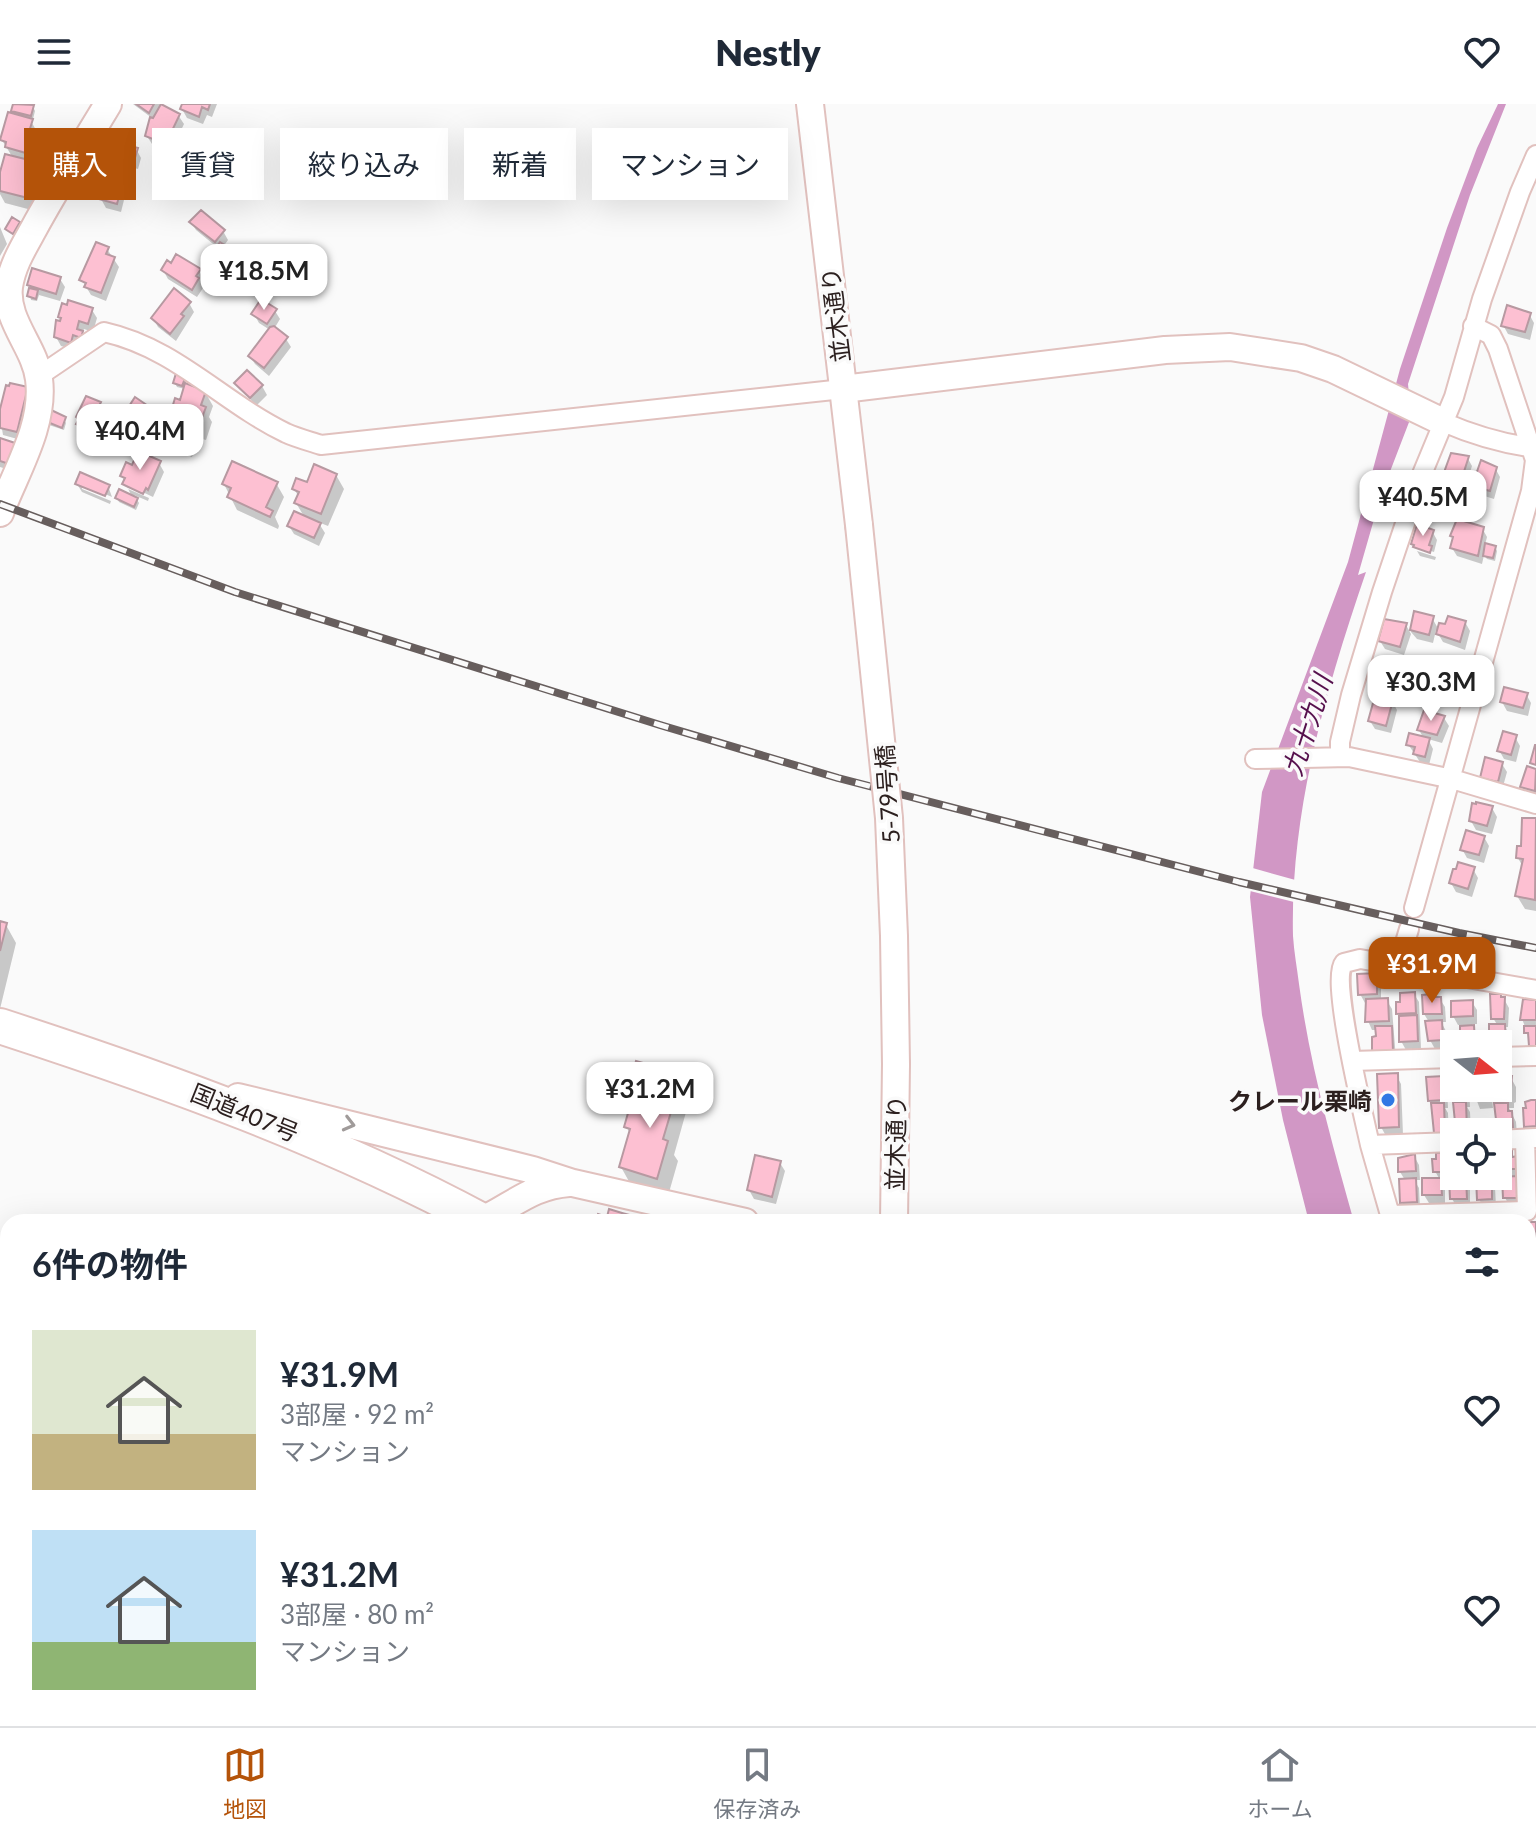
<!DOCTYPE html>
<html lang="ja">
<head>
<meta charset="utf-8">
<style>
  body { margin:0; font-family:Lato,"Noto Sans JP",sans-serif; background:#f6f6f7; color:#1f2937; height:100vh; display:flex; flex-direction:column; font-size:30px; white-space:nowrap }
  * { box-sizing:border-box; margin:0 }
  p { font-size:26px; color:#747a83 }
  .icon { flex:none; width:44px; height:44px; fill:none; stroke:currentColor; stroke-width:2; stroke-linecap:round; stroke-linejoin:round }
  .map { position:relative; flex:1; overflow:hidden }
  .panel { position:absolute; left:0px; top:1110px; width:1536px; height:512px; display:flex; flex-direction:column; background:#fff; border-radius:24px 24px 0 0; box-shadow:0 8px 32px #0002 }
  .panel>* { flex:none }
  .guide { position:absolute; left:24px; top:24px; width:800px; height:72px; display:flex; gap:16px }
  .needle { width:52px; rotate:107deg }
  .buttons { position:absolute; left:1440px; top:926px; display:grid; gap:16px }
  .buttons a { display:grid; place-items:center; width:72px; height:72px; border-radius:0px; background:#fff; box-shadow:0 8px 32px #0002; font-size:40px }
  .price { position:absolute; translate:-50% -68px; padding:0 18px; border-radius:16px; background:#fff; color:#222; font-size:26px; line-height:52px; filter:drop-shadow(0 2px 4px #0008) }
  .price::after { content:''; position:absolute; left:50%; top:48px; width:24px; height:18px; margin-left:-12px; background:inherit; clip-path:polygon(0 0,100% 0,50% 100%) }
  .price.selected { background:#b45309; color:#fff }
  ul { padding:0; list-style:none }
  li { display:flex; align-items:center; gap:24px; height:200px; padding:0 32px }
  li span { display:grid; place-items:center; flex:none; width:224px; height:160px; border-radius:0px; color:#555 }
  li>.icon { margin-inline-start:auto }
  span .icon { width:96px; height:96px; fill:#fffc; stroke-width:1 }
  li b { font-size:34px }
  h2 { display:flex; justify-content:space-between; align-items:center; height:96px; padding:0 32px; font-size:34px }
  .chip { padding:0 28px; border-radius:0px; background:#fff; box-shadow:0 8px 32px #0002; font-size:28px; line-height:72px }
  .chip.selected { background:#b45309; color:#fff }
  header { display:flex; justify-content:space-between; align-items:center; height:104px; padding:0 32px; background:#fff; font-size:36px; font-weight:800 }
  .menu { display:flex; justify-content:space-around; align-items:center; height:112px; border-top:2px solid #e0e1e3; background:#fff; font-size:22px; color:#747a83 }
  .menu a { display:grid; justify-items:center; gap:4px }
  .menu .selected { color:#b45309 }
  .map>svg:first-child { display:block }
  .water { fill:#d197c5 }
  .pier { fill:#fafafa }
  .shadow { fill:#0003 }
  .lines { fill:none; stroke-linecap:round; stroke-linejoin:round }
  .stream { stroke:#d197c5; stroke-width:5 }
  .building { fill:#fdc0d2; stroke:#b799a1; stroke-width:2 }
  .street-casing { stroke:#e1c1be; stroke-width:22 }
  .secondary-casing { stroke:#e1c1be; stroke-width:30 }
  .highway-casing { stroke:#e1c1be; stroke-width:38 }
  .street { stroke:#fff; stroke-width:18 }
  .secondary { stroke:#fff; stroke-width:26 }
  .highway { stroke:#fff; stroke-width:34 }
  .rail-casing { stroke:#675e5d; stroke-width:8 }
  .rail { stroke:#fafafa; stroke-width:5; stroke-dasharray:15; stroke-linecap:butt }
  .secondary-bridge-casing { stroke:#e1c1be; stroke-width:30; stroke-linecap:butt }
  .secondary-bridge { stroke:#fff; stroke-width:26 }
  .oneway { stroke:#a09b9a }
  .poi-dot { fill:#3078e4; stroke:#fafafa; stroke-width:3 }
  .labels { text-anchor:middle; dominant-baseline:central; stroke-width:7; stroke-linejoin:round; paint-order:stroke }
  .street-label { font-size:24px; fill:#2c201f; stroke:#fafafa }
  .poi-label { font-size:24px; font-weight:bold; fill:#2c201f; stroke:#fafafa; text-anchor:end }
  .water-label { font-size:26px; font-style:italic; fill:#56114d; stroke:#fafafa }
</style>
</head>
<body>
<header><svg class="icon" aria-label="menu" viewBox="0 0 24 24"><path d="M4 6h16M4 12h16M4 18h16"/></svg>Nestly<svg class="icon" aria-label="heart" viewBox="0 0 24 24"><path d="M12 20l-8-8c-3-5 5-10 8-4 3-6 11-1 8 4z"/></svg></header>
<div class="map">
<svg width="1536" height="1622" viewBox="0 0 1536 1622">
  <rect width="100%" height="100%" fill="#fafafa"/>
  <path class="water" d="M1498,0h8l-36,91 -62,189 3,33 -30,78 -23,80 8,-3c-40,117 -76,240 -73,364 1,16 4,32 6,48 11,82 33,159 55,238h-45l-26,-102 -21,-105 -12,-118 12,-105 86,-230 52,-193 47,-141 30,-80z
    M1536,1301v35l-8,1v-35z
    M1424,1614h46l1,8h-47z"/>
  <path class="pier" d="M1249,763l50,14 -1,22 -52,-13z"/>
  <path class="shadow" d="M15,0l18,3 2,4 -2,8 -4,-1 7,12 -4,15 6,2 5,8 -3,11 7,12 -4,35 -38,-10 -5,-9v-14l13,-22 -11,-18 15,-23 -4,-7z
    M133,0h27l18,11 6,9 -10,21 -5,-1 -2,6 -15,-6 -5,-8 5,-18z
    M184,0h33l-5,13 -5,-2 -4,9 -16,-6 -5,-9z
    M134,41l7,13 -3,11 -7,-2 -1,2 -22,-7 -5,-8z
    M122,80l4,8 -5,20 -15,-4 -5,-9z
    M191,118l32,9 5,9 -5,7 9,8 -3,5 -10,-6 -1,-6 -22,-18z
    M0,123l7,17 -7,12z
    M107,145l12,18 -13,34 -15,-6 -9,-15z
    M163,166l36,1 5,8 -3,5 2,4 -6,9 -29,-18z
    M60,175l5,8 -5,14 -21,-6 -2,6 -6,-1 -2,-16z
    M189,199l5,9 -18,29 -18,-14 -5,-9z
    M92,206l5,8 -4,14 -9,-3 -1,4 4,8 -12,9 -14,-4 -5,-9 8,-13 -4,-7z
    M275,207l5,8 -6,10 12,10 5,8 -22,29 -14,-12 -5,-8 20,-26 -11,-7 -5,-9z
    M1529,210l5,9 -4,17 -22,-6 -5,-9z
    M178,269l9,6 -2,6 20,7 8,14 -4,11 3,5 -6,18 -8,-2 -6,19 -17,-6 -8,-14 -3,4 -6,-4 -3,5 -24,-19 -5,-9 36,3 7,16 16,-44 -8,-2 -2,-4z
    M237,279l25,3 5,9 -11,11z
    M27,285l5,9 -11,42 -18,-5 -3,-18z
    M99,300l5,8 -3,7 3,5 -5,10 -6,-2 -2,4 -7,-3 -5,-9z
    M64,315l2,4 -2,7 -15,-5 -2,-4z
    M117,338l19,1 2,3 -7,9z
    M0,339l14,2 5,8 -6,18 -13,-4z
    M1467,353l5,9 -7,22 12,4 -3,-6 21,-18 5,9 -6,22 -19,-6 4,7 -3,10 -31,-9 -5,-8 8,-9 -3,-6z
    M159,359l5,9 -11,25 -25,-12v4l21,9 -1,3 -14,-6 5,8 -3,7 -17,-8 -2,-4 15,-1 -10,-21 11,-9z
    M336,371l8,14 -16,37 -10,-4 7,11 -6,13 -25,-12 -5,-8 16,-8 -9,-15 3,-6 -5,-8z
    M276,379l8,14 -9,20 4,9 -1,3 -41,-19 -13,-26z
    M77,380l31,2 4,11 -30,-13v5l29,12 -1,3 -28,-12z
    M1482,424l5,9 -2,8 10,2 2,4 -2,10 -8,-2 -3,-4 -2,9 -25,-8 -5,-8 2,-8 -2,-4z
    M1432,427l5,9 -3,12 -18,-6v3l-3,-5z
    M1417,447l19,6 -1,3 -15,-4z
    M1416,509l16,5 7,12 26,-8 5,9 -5,19 -22,-8 -7,-12 -3,13 -16,-4 -6,-7z
    M1406,521l5,9 -7,21 -19,-6 -5,-8z
    M1526,590l5,9 -3,13 -21,-5 -5,-9z
    M1392,597l5,9 -6,23 -16,-4 -5,-8z
    M1444,614l5,8 -7,17 -14,-4 5,10 -4,16 -9,-3 -12,-18 16,-5 -5,-9z
    M1515,633l5,9 -4,16 -12,-3 -5,-9z
    M1502,660l5,8 -5,18 -15,-4 -5,-9z
    M1528,665l8,2v27l-8,-3 -5,-8z
    M1492,704l5,9 -5,17 -16,-4 -5,-9z
    M1523,716h13v91l-11,-2 -8,-13 6,-29 -5,-9 4,-10z
    M1484,733l5,9 -5,17 -17,-5 -5,-9z
    M1473,765l5,9 -6,19 -16,-5 -5,-9 6,-11z
    M0,819l6,2 10,18 -16,66z
    M1376,871l5,9v17h6l5,8 4,50 -18,-21 -1,-8h-5l-4,-9v-18h-3l-5,-9z
    M1414,890l5,8 2,47 -15,1 -5,-9v-23l-3,-5z
    M1440,895l5,8 1,15h-5l5,9v17l-11,1 -5,-9 -1,-18 -5,-8z
    M1504,895l5,9 -1,19h-3l4,7 1,18 -12,-2v-6h-4l-3,-4 7,-14 -5,-8z
    M1472,898l5,8v14h-5l6,12v8h-16v-19h-4l-5,-9z
    M1536,898v52l-14,-35z
    M656,965l7,12 13,-3 11,18 1,9 -14,50 4,6 -10,35 -37,-11 -10,-18 9,-33 -3,-7 16,-15 -4,-7h9l3,5 6,-21 -18,-6 -5,-8z
    M1396,971l5,9 2,51 -17,1 -5,-9z
    M1442,974l5,9 1,21h-3l3,5 1,28h-8l-5,-9 -6,-32z
    M1511,974l5,9v15l-2,1v5h-5l7,14 1,13 -13,1 -5,-9 1,-22 -3,-6 -1,-11 2,-8z
    M1456,984h13l1,19h-3l3,5 1,20 -13,-1 2,-27z
    M1472,984h19l2,20 -13,1z
    M1511,1049l11,24h-7l7,29h-12l-5,-8 2,-19 -5,-10z
    M1448,1050l5,9v15h12l5,9v20h-13l-5,-8 -1,-19h-11l5,9v14h-16l-5,-8 16,-15 -5,-9z
    M1414,1052l5,9 1,15h-6l5,8 1,22 -13,1 -5,-9 3,-22 -5,-8z
    M780,1059l5,8 -9,33 -22,-5 -5,-9z
    M1473,1072h14v3h3l5,8 1,20 -12,1 -5,-9 -1,-19z
    M1536,1120v34l-7,1 -1,-34z
    M1528,1459h8v119l-2,-4v-25l-6,-13z
    M971,1614h40l2,8h-40z
    M1053,1614h181l4,8h-171z"/>
  <g class="lines">
    <path class="stream" d="M1528,1156l8,-1"/>
  </g>
  <path class="building" d="M13,0l21,1 -3,11 -20,-5z
    M136,0h18l-5,9z
    M161,0l19,10 -11,23 -4,-1 -2,7 -18,-7 5,-19 3,1z
    M182,0h28l-2,6 -6,-3 -3,10 -19,-8z
    M8,8l25,7 -7,22 13,4 -3,11 -31,-9 1,-5 -6,-2z
    M106,30l29,9 -1,4 4,1 -4,13 -7,-2 -1,3 -26,-8z
    M5,50l36,9 -3,11 3,1 -3,11h2l-4,14 -36,-9v-19z
    M105,73l18,5 -6,22 -18,-5z
    M201,106l24,20 -10,12 -26,-20z
    M12,113l8,5 -7,12 -8,-5z
    M96,138l13,5 -3,7 9,3 -14,36 -17,-6 2,-4 -7,-3z
    M220,138l12,8 -6,8 -11,-8z
    M176,150l25,15 -5,7 3,2 -7,12 -31,-20 6,-10 4,3z
    M32,164l29,9 -5,17 -29,-9z
    M29,184l9,2 -2,9 -9,-3z
    M174,184l17,14 -10,12 3,2 -14,18 -19,-16z
    M261,195l16,10 -10,15 -16,-10z
    M68,196l25,8 -5,16 -9,-3 -2,8 6,2 -2,7 -8,-3 -2,8 -17,-6 2,-17 4,1 1,-3 -3,-1 4,-14 5,2z
    M1507,201l24,8 -6,19 -24,-6z
    M274,222l14,11 -24,31 -16,-12 22,-29z
    M177,266l10,3 -5,13 -9,-3z
    M247,266l16,15 -13,13 -16,-15z
    M10,279l18,4 -11,45 -17,-4v-19l6,-24 3,1z
    M185,279l21,8 -5,14 5,2 -8,21 -7,-3 -7,20 -19,-7 10,-29 -3,-1 3,-10 5,2z
    M86,292l15,6 -5,10 4,2 -6,13 -5,-3 -2,5 -11,-5 3,-5 -3,-2z
    M135,293l28,19 -2,4 5,3 -8,11 -5,-4 -3,5 -26,-21z
    M49,305l17,8 -4,11 -17,-7z
    M124,326l14,12 -9,11 -14,-12z
    M0,334l15,5 -6,21 -9,-3z
    M138,347l23,10 -13,29 -2,-2 -3,6 -21,-10 3,-6 -5,-2 6,-14 6,3z
    M1451,349l18,3 -9,28 -18,-6z
    M1481,356l16,7 -7,24 -18,-5z
    M232,357l46,21 -12,25 7,4 -3,6 -43,-20 4,-9 -9,-4z
    M314,360l23,10 -16,40 -27,-11 5,-11 -7,-3 4,-11 11,4z
    M80,368l30,13 -5,11 -30,-12z
    M1442,376l33,9 -3,14 -34,-10z
    M119,385l19,9 -4,9 -19,-9z
    M294,407l27,12 -7,15 -27,-12z
    M1457,415l27,8 -6,29 -28,-8 3,-11 -3,-1z
    M1417,420l17,6 -5,15 3,1 -2,7 -17,-6 1,-2 -3,-1z
    M1485,439l11,3 -3,12 -10,-2z
    M1414,507l20,5 -5,19 -19,-5z
    M1448,512l18,5 -6,21 -24,-8 3,-11 6,1z
    M1384,515l23,4 -7,24 -22,-6z
    M1504,583l24,6 -5,15 -23,-6z
    M1379,592l14,4 -7,26 -18,-5 5,-18 4,1z
    M1424,606l21,6 -8,19 -20,-5z
    M1503,627l14,4 -6,20 -14,-4z
    M1409,629l21,5 -5,19 -12,-3 2,-7 -9,-2z
    M1535,641h1v20l-6,-2z
    M1485,653l18,5 -5,20 -18,-4z
    M1527,662l9,3 -1,22 -15,-4z
    M1476,698l17,4 -6,20 -18,-5 3,-18 4,1z
    M1522,714h14l-1,82 -20,-4 8,-37 -7,-1 1,-12h4z
    M1466,726l19,6 -6,19 -19,-5z
    M1458,758l17,5 -7,22 -19,-6 4,-14h3z
    M0,817l7,2 -7,28z
    M1377,869v21l-19,1 -1,-21z
    M1415,888l1,21 -20,1v-12h4v-9z
    M1432,890v3h9l1,17h-19l-1,-19z
    M1490,890h11v3h4l-1,22h-13z
    M1388,894l1,23 -24,1 1,-23z
    M1523,895l13,1v20h-16z
    M1473,896v16l-22,1v-16z
    M1417,911l1,26 -19,1v-26z
    M1442,916l1,20 -15,1 -3,-20z
    M1489,920h16l1,20h-14v-3h-3z
    M1474,921l1,19h-15v-18z
    M1375,922h17l1,25 -21,1v-15l4,-1z
    M1524,922h12v20h-7l-1,-13h-4z
    M636,957l21,6 -4,14 -21,-6z
    M664,968l14,4 -2,8 3,1 -16,54 5,2 -11,38 -38,-12 11,-38 -6,-2 6,-21 18,6 10,-35 4,1z
    M1398,969l1,54 -20,1 -2,-54z
    M1444,972v24l-16,1 -2,-24z
    M1500,972h12l-2,24h-15l-1,-12h4z
    M1453,974l1,10h12v11h-11z
    M1469,984h20v12l-16,1z
    M638,996l11,3 -2,5 -10,-3z
    M1531,996h5v26l-12,1 -1,-19h3l-1,-6z
    M1453,998h13l1,29 -11,1z
    M1431,999h13l1,30h-11z
    M1494,999h14v8h4l1,16 -16,1z
    M1499,1047h13v6l6,-1 1,13h-19z
    M1449,1048v20h-16l-1,-13h4v-6z
    M1415,1050l1,17 -18,1v-14z
    M755,1051l26,6 -9,36 -25,-7z
    M1466,1072l1,23h-17l-1,-22z
    M1517,1072l1,22h-15l-1,-21z
    M1476,1073h16v22l-15,1z
    M1416,1074l1,24 -17,1 -1,-24z
    M1422,1074h19l1,17h-20z
    M609,1105l13,4 -2,9h-25l3,-8 9,3z
    M622,1109l34,9h-36z
    M1531,1118h5v28h-8v-26z
    M1528,1457h8v54h-8z
    M1528,1516l8,2v34h-4v-7h-2z
    M1531,1553h5v21h-4l-2,-3z
    M969,1614h40v6h-40z
    M1066,1614h112l-5,8 -14,-6 -3,6h-84l2,-3z
    M1178,1614h56l-4,8h-56z"/>
  <g class="lines">
    <defs>
      <path id="street" d="M39,272l65,-44c72,16 118,70 182,101 11,5 23,8 35,12l522,-56
        M1443,318c30,13 60,22 93,26
        M1340,652v-14l11,-47 31,-103 38,-113 34,-82 28,-98 38,-107 16,-37
        M1255,655l94,-2 103,22 84,25
        M1414,804l117,-417 4,-31 -37,-111 -7,-14 -18,-9
        M1398,862l11,-37
        M1498,953l38,-1
        M1352,957l102,-3
        M1498,1036l38,-2
        M1370,1041c-6,-28 -40,-166 -26,-182l16,-4 176,31
        M1391,1111l136,-4 -2,-72
        M1392,1118l-22,-77 84,-3
        M1528,1445h8
        M1528,1586l8,-1
        M1522,1614v8
        M885,1622v-8"/>
      <path id="secondary" d="M810,0l49,421
        M843,285l322,-39 65,-3 71,11 32,11 110,53
        M0,409c16,-42 45,-88 39,-134 -4,-32 -34,-58 -30,-92 3,-21 14,-39 24,-57 23,-43 50,-84 75,-126
        M238,993l295,73 40,13 172,39
        M478,1118c34,-15 52,-36 91,-39
        M894,1118l2,-158
        M1528,1182l8,-1"/>
      <path id="highway" d="M0,922c166,54 330,113 484,196
        M1308,1614l13,8
        M1355,1614l12,8"/>
    </defs>
    <use href="#street" class="street-casing"/>
    <use href="#secondary" class="secondary-casing"/>
    <use href="#highway" class="highway-casing"/>
    <use href="#street" class="street"/>
    <use href="#secondary" class="secondary"/>
    <use href="#highway" class="highway"/>
    <defs>
      <path id="rail" d="M0,400l235,88 425,133 178,53 401,104 220,51 77,15"/>
    </defs>
    <use href="#rail" class="rail-casing"/>
    <use href="#rail" class="rail"/>
    <defs>
      <path id="secondary-bridge" d="M859,421l30,293 5,118 2,128"/>
    </defs>
    <use href="#secondary-bridge" class="secondary-bridge-casing"/>
    <use href="#secondary-bridge" class="secondary-bridge"/>
  </g>
  <defs><path id="oneway-chevron" d="M-2-3.5L2.5 0L-2 3.5" fill="none" stroke-width="1.6" stroke-linecap="round" stroke-linejoin="round" transform="scale(2)"/></defs>
  <use class="oneway" href="#oneway-chevron" transform="translate(349 1020) rotate(14)"/>
  <circle class="poi-dot" cx="1388" cy="996" r="8"/>
  <g class="labels">
    <g class="street-label">
      <text transform="translate(835 211) rotate(-97)">並木通り</text>
      <text transform="translate(887 690) rotate(-94)">5-79号橋</text>
      <text transform="translate(245 1008) rotate(22)">国道407号</text>
      <text transform="translate(895 1039) rotate(-89)">並木通り</text>
    </g>
    <g class="poi-label">
      <text x="1372" y="996">クレール栗崎</text>
    </g>
    <g class="water-label">
      <text transform="translate(1307 621) rotate(-72)">九十九川</text>
    </g>
  </g>
</svg>
<div class="buttons">
<a><svg class="needle" viewBox="-14 -14 28 28"><path d="M0-13l5 13h-10z" fill="#e53935"/><path d="M0 13l5-13h-10z" fill="#747a83"/></svg></a>
<a><svg class="icon" aria-label="locate" viewBox="0 0 24 24"><circle cx="12" cy="12" r="6"/><path d="M12 2v4M12 18v4M2 12h4M18 12h4"/></svg></a>
</div>
<b class="price" style="left:264px;top:208px">¥18.5M</b>
<b class="price" style="left:140px;top:368px">¥40.4M</b>
<b class="price" style="left:1423px;top:434px">¥40.5M</b>
<b class="price" style="left:1431px;top:619px">¥30.3M</b>
<b class="price selected" style="left:1432px;top:901px">¥31.9M</b>
<b class="price" style="left:650px;top:1026px">¥31.2M</b>
<div class="guide">
<a class="chip selected">購入</a>
<a class="chip">賃貸</a>
<a class="chip">絞り込み</a>
<a class="chip">新着</a>
<a class="chip">マンション</a>
</div>
<section class="panel">
<h2>6件の物件<svg class="icon" aria-label="filters" viewBox="0 0 24 24"><path d="M4 7h16M4 17h16"/><circle cx="9" cy="7" r="2"/><circle cx="15" cy="17" r="2"/></svg></h2>
<ul>
<li><span style="background:linear-gradient(#dfe7d0 65%,#c2b280 0)"><svg class="icon" aria-label="home" viewBox="0 0 24 24"><path d="M3 11l9-7 9 7M6 9v11h12V9"/></svg></span><div><b>¥31.9M</b><p>3部屋 · 92 m²</p><p>マンション</p></div><svg class="icon" aria-label="heart" viewBox="0 0 24 24"><path d="M12 20l-8-8c-3-5 5-10 8-4 3-6 11-1 8 4z"/></svg></li>
<li><span style="background:linear-gradient(#bfe0f5 70%,#8fb573 0)"><svg class="icon" aria-label="home" viewBox="0 0 24 24"><path d="M3 11l9-7 9 7M6 9v11h12V9"/></svg></span><div><b>¥31.2M</b><p>3部屋 · 80 m²</p><p>マンション</p></div><svg class="icon" aria-label="heart" viewBox="0 0 24 24"><path d="M12 20l-8-8c-3-5 5-10 8-4 3-6 11-1 8 4z"/></svg></li>
</ul>
</section>
</div>
<nav class="menu">
<a class="selected"><svg class="icon" aria-label="map" viewBox="0 0 24 24"><path d="M3 6l6-2 6 2 6-2v14l-6 2-6-2-6 2zM9 4v14M15 6v14"/></svg>地図</a>
<a><svg class="icon" aria-label="saved" viewBox="0 0 24 24"><path d="M7 4h10v16l-5-4-5 4z"/></svg>保存済み</a>
<a><svg class="icon" aria-label="home" viewBox="0 0 24 24"><path d="M3 11l9-7 9 7M6 9v11h12V9"/></svg>ホーム</a>
</nav>
</body>
</html>
